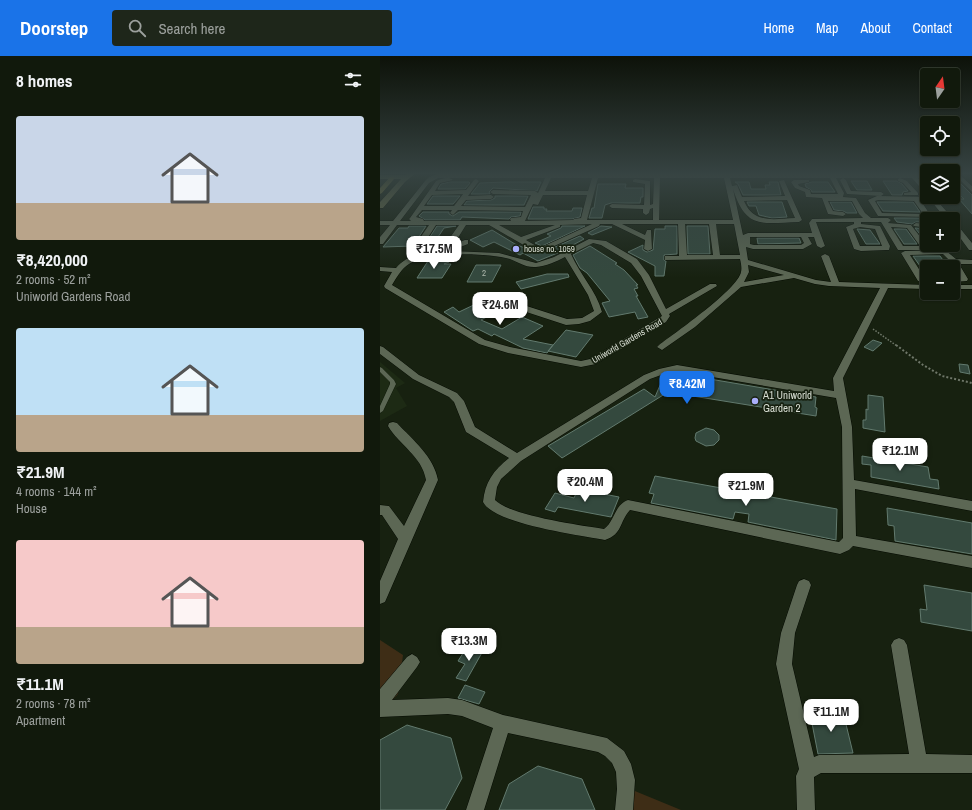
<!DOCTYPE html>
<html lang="en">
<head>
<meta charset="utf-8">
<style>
  body { margin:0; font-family:"Archivo Narrow",sans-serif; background:#1e261a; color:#f1f3f6; height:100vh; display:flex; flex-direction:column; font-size:15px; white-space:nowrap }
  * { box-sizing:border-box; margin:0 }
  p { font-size:13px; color:#9ca09d }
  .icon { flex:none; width:22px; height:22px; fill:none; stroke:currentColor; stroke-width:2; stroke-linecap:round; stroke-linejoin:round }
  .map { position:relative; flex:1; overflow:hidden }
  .panel { display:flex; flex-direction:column; background:#11190c; width:380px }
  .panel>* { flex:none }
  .needle { width:26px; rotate:14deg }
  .tools { position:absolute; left:540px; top:12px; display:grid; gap:8px }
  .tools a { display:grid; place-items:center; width:40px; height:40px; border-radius:4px; background:#11190c; box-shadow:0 1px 3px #0004,0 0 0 1px #30382d; font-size:20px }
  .price { position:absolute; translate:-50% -34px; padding:0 9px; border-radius:8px; background:#fff; color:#222; font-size:13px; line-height:26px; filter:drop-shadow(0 1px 2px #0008) }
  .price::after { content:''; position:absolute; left:50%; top:24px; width:12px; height:9px; margin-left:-6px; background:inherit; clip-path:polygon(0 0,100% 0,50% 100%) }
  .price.current { background:#1a73e8; color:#fff }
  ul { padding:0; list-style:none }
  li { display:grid; align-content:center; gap:8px; height:212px; padding:0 16px }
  li span { display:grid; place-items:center; height:124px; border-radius:4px; color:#555 }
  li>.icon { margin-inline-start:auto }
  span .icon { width:72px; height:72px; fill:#fffc; stroke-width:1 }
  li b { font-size:17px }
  h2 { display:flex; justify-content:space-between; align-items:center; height:48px; padding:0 16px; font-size:17px }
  header { display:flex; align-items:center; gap:24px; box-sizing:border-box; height:56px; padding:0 20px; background:#1a73e8; color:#fff }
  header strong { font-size:19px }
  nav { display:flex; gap:22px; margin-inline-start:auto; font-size:14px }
  .search { width:280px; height:36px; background:#1e261a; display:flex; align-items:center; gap:10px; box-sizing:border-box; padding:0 14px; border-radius:4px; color:#9ca09d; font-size:15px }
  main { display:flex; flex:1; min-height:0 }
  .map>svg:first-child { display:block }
  .built { fill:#1d2a14 }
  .green { fill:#3e2d16 }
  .building { fill:#34493e; stroke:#627a6e }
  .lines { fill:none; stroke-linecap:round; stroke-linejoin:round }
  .service-casing { stroke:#040a01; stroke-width:0.5 }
  .minor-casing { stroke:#040a01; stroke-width:1 }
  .tertiary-casing { stroke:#040a01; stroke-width:1 }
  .secondary-casing { stroke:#040a01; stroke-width:1 }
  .trunk-casing { stroke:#040a01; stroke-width:1 }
  .path-far1 { stroke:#6f7769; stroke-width:1.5; stroke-dasharray:1.5 1.5; stroke-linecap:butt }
  .path { stroke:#6f7769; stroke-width:2; stroke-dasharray:2 2; stroke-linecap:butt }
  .service { fill:#5c6754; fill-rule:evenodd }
  .minor { fill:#5c6754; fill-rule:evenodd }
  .tertiary { fill:#5c6754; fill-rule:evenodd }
  .secondary { fill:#6e734c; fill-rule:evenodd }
  .trunk { fill:#8d873e; fill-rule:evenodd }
  .poi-dot { fill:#aaaffb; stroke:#172110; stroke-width:1.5 }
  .labels { text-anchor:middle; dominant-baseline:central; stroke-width:3.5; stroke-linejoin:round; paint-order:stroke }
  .far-poi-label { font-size:9px; fill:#d8ded3; stroke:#172110; text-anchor:start }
  .number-label { font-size:9px; fill:#afb9ae }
  .far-street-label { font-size:9px; fill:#d8ded3; stroke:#172110 }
  .poi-label { font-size:11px; fill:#d8ded3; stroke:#172110; text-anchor:start }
</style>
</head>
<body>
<header>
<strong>Doorstep</strong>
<div class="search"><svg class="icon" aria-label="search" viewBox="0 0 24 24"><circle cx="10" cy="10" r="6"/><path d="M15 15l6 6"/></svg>Search here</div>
<nav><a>Home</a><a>Map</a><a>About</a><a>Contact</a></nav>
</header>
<main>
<section class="panel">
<h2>8 homes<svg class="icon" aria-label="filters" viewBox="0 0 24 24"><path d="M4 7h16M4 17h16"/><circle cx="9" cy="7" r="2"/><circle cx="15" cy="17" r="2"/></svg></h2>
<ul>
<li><span style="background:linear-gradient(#c9d6e8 70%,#b9a48a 0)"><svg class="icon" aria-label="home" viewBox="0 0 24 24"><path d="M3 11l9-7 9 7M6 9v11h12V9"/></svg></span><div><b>₹8,420,000</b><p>2 rooms · 52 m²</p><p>Uniworld Gardens Road</p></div></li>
<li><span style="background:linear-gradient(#bfe0f5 70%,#b9a48a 0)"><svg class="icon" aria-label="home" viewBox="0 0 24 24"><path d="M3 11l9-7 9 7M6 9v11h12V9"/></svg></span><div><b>₹21.9M</b><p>4 rooms · 144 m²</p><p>House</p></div></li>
<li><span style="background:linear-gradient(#f6c9c9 70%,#b9a48a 0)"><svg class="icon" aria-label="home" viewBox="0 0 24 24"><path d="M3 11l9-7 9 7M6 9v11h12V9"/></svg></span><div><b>₹11.1M</b><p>2 rooms · 78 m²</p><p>Apartment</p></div></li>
</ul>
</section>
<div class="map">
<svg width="592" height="754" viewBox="0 0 592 754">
  <rect width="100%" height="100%" fill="#172110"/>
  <path class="built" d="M0,306l25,21 -9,5 11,18 -27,15z"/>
  <path class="green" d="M0,584l23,15 -5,39 -18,20z
    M250,733l51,21h-56z"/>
  <path class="building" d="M573,120l19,19v19l-13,-15h5l-11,-10z
    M471,125h16l5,9h-15z
    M503,125h14l5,3 6,7 -5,1 -1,3h-10z
    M70,126h19l1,1 -5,6h-27l3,-5z
    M126,126h35l-4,9 -44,-3 -4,4 1,2h-19l9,-11z
    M355,126h14l2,7h15l-1,-4h5l-1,-3h9l3,13h-38l-5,-11z
    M432,126h16l7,10h-23l-1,-2 -5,-3 -1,-3z
    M218,128h28l-1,4h18v9h-2l-1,6h-29l-6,2 -3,13h-13l3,-10h2z
    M53,140h27l-7,8h-26z
    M115,140h33l-4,9h-60l3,-4 24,-1 4,-2z
    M367,146h35l5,15 -15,1 -13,-3 -3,-9h-7z
    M450,146h21l6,11h-10l-4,-2 -9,-1z
    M497,146h36l7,10 -37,-1z
    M153,151h11v2h3l-1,2h26l1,-3h9l-2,9 -8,2h-44z
    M43,156h26v2l4,2 6,-4h62l-1,4 -9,1 -2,2 -47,-2 -2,3h-35l-6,-4z
    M514,162h29l3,4h-10l-4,2 -15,-2z
    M29,170h17l-13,20 -30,1 16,-19h9z
    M57,170h19l-12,2 -12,18h-8z
    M182,170h23l-43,20 -7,-3 16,-7 -4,-2 14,-6z
    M221,170l11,1 -20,8 -4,-2z
    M285,170h12v28l-13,1v5l2,1 -2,15h-9v-10l-27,-14 15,-7v5l4,2 6,-2 2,-21h10z
    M307,170h21l2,28h-22z
    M535,172l12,1v14z
    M477,173l13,1 10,14h-14z
    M514,173h12l11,15h-13z
    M112,174l23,14 19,8h10l36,-16 4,3 -24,13 -22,9 -15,-8 -3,2 -26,-13 -11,5 -13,-7z
    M377,182h42l2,5 -43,1z
    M210,190l27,17 -2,1 9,6 14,15h-2l2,3 -4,1 4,7h-2l12,21 -10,2 -3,-7 -26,5 -7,-14 8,-2 -23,-28 -7,-5 -7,-13z
    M533,200h27l8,11h-21v9z
    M48,205l21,1 -5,2h7l-9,14h-25z
    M96,209h25l-9,17h-25z
    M167,218h21l1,3 -48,12 -5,-7z
    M102,245l16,10 -17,9 21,9 20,-12 21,9 -20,13 30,6 -6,8 -24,-5 -29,-14 -2,2 -14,-7 -5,2 -29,-19 9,-5 6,5z
    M186,274l27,5 -17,22 -28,-6z
    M493,284l9,3 -9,8 -9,-4z
    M579,308l9,1 2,9 -10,-2z
    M294,317l142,24 -1,10 2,1 -1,8 -148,-24 -106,66 -14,-12 96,-57 11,8 6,-14 4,1 4,-10z
    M488,339l15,2 2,35 -22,-4v-8h3v-11l2,1z
    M326,372l8,2 5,5v5l-5,5 -8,1 -10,-5 -1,-3 1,-5z
    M482,400l66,11 2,12 8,1 1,9 -68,-12v-12l-9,-1z
    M275,420l182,33 -1,31 -88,-18 1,-8 -14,-2 -2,7 -82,-16 3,-9 -5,-1z
    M198,433l41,8 -8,20 -53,-10 -3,5 -10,-3 10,-16 19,5z
    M507,452l85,15v31l-77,-13 -1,-15 -6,-1z
    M544,529l48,8v38l-51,-9 -1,-13 7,1z
    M95,590l9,3 -18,32 -10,-3 9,-14 -7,-3 7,-11 6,2z
    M85,629l20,7 -6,12 -21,-6z
    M463,656l10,41 -35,1 -8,-41z
    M27,669l44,13 11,40 -17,32h-65v-70z
    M158,710l44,13 13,31h-96l10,-26z"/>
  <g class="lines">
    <defs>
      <path id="service" d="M0,311l2,1 12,12 2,4 -13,27 -3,2v-7l10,-22v-2l-10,-10z"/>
      <path id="minor" d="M528,117l19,1v4h-9l9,10v6l-2,-1 -13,-15h-76l8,15 -1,4 13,1 9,15 6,5h17l3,2 -3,3 23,2 18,23 -1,2h-30l-17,-28h-20v2l19,2 10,20 -1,4h-3l-25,1 -7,-2 -8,-22 8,-3v-2h-38l9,24 -4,2 -4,-2 -3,-9h-6l4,7 -9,5h-50l-7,-2 2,13 68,20 15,2 -10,-26 4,-2 4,2 10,26 88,3v4l-39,-1 -45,90 9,49 2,53 118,21v10l-117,-22 1,47 116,20v12l-119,-22 -4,4 -9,4 -210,-44c-11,12 -7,24 -25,30 -26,-5 -111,-16 -122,-38 2,-20 10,-31 26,-44l-43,-26 -12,-30 -5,-5 -36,-18 -33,-25v-8l3,1 36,28 38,18 7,8 11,26 42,26 127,-78 15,-6 18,-4 157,26 -1,-13 47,-90 -51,-2 -14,-2 -21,-6 -53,9 -46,40 -33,23 -5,-3 2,-2c16,-12 79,-56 82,-73 1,-4 0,-9 -1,-13l-75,1v-4h14l-1,-32h-56l23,11 2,-5h4l1,19 -4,2 -4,-2 1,-9 -33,-16h-12l-1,2 -56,25h-9l-45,-26h-23l-10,16h-3l-4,-2 10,-14h-23l-18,28h-3l-4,-2 18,-26h-32l-14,19h-3v-7l10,-12h-10v-4h13l32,-40 4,-4 8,-3h472zM58,122h107l-7,15 -3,-2 -42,-1 -3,2 3,2 38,1 -6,12 -64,-1 5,-6 25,-1 3,-2 -3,-2 -23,1 11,-15 -3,-2 -2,1 -8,10 -31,1 5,-8 13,-3c-5,-4 -12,-1 -17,1l-26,37 -1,1 2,2h-11l29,-38zM171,122h41l-4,13h-43zM218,122h56l-1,26 -3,1v-24l-15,-2 -2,1v2l12,2 -1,21 -32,-1 -3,2 3,2 31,1v4l3,2 3,-2 1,-4 3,-1v12h-66zM280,122h64l9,42h-74zM350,122h100l8,16h-27l-1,-4 -11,-4 -1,-2 11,-2v-2h-15l-3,2 4,6 10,4 1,5 16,1 6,16 15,2 3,-2 -3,-2 -10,-1 -5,-10h24l7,13 4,4 -51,1 -3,4 3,10h-64l-5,2 -10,-46c13,41 29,34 66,33l3,-2 -18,-40 -5,1 6,15 -43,1 -5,-12 -5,1zM83,138l-9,12h-30l8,-11zM163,139h44l-6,23 -7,1 -1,1 -48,1 8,-17 5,1zM407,144l8,18c-22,1 -41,6 -51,-17zM42,154h30l-2,3 3,2 5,-5 65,1 -2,6 -10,1 -1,1 1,2h-87l-1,-2 -7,-2zM212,168l-50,23h-4l-12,-7 34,-13v-2zM305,168h24l4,31h-26zM336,168h18l6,31h-20zM119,169h56l-34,12zM480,171l15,2 7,17h-22l-7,-17zM511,171l16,1 13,18h-17zM370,181h51l3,6 -3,2h-47l-4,-1zM368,209l36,10 -40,7 5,-10zM297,315l159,27 6,29 1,111 -4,4 -211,-42c-14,5 -13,21 -24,29 -24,-4 -93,-13 -109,-29l2,-13 4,-8 20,-18 129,-82 14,-5z
        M579,118l13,12v6l-16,-16z
        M463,122l3,2 5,11 30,1 3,2 -3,2 -34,-2 -7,-14z
        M520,122l7,3 11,12v2h-14v-2l7,-1 -8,-9 -5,-2v-2z
        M497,140l57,1 19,22h-7l-15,-18h-10l10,15 -1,1 -52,-1 -10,-16zM498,144l36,1 9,13 -41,-1 -7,-12z
        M573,165l2,1 17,21v7h-3l-16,-22z
        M536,167l11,1v4l-13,-2 -1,-1z
        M209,183l17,2 31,18 12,16 17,34 44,-25h6l1,2 -48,28 1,2 -4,6 -70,42 -15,3 -73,-14 -29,-9 -94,-56 -1,-2 8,-14 -12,-1v-4l16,1c11,-13 27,-16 42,-17l1,-2 26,-9h3v4l-18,7 49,2 37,10 18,-6zM213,187l8,2 30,18 10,13 21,40 -72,43 -9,2 -71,-14 -25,-7 -93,-55c5,-8 9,-16 17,-21 20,-13 79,-11 101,-5 8,3 16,9 26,8 10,-1 20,-5 29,-10l23,38 6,16 -12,7 -15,1 -71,-23h-6l-1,2 1,2 76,25 13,-1 11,-3 12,-9c-6,-22 -22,-37 -31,-58z
        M573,187l3,4c-6,4 -19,4 -25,0l3,-2h19z
        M565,194l11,9 16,1v4h-13l9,15 -1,2 -14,1v-4l6,-1 -8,-15 -8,-8 -33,1 14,22 3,1v5l-9,-2 -17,-28 4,-2z
        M573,229h19v4h-19z
        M13,366l4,1c16,17 37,34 41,57l-53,122 -5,2v-23l18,-42 -16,-24h-2v-10l9,1 15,20 22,-46c-4,-24 -27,-35 -38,-54l1,-3z
        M424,523l5,2 2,4 -16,48 -3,31 22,93 5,-2 90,-1 -18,-109 3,-5 5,-2 5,2 3,5 19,109 46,1v18h-151l-7,4 1,33h-18l-1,-34 3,-7 -23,-105 5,-31 16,-48 2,-4z
        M32,598l5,3 3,5 -3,5 -25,33 56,-2 14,2 41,15 104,23 17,13 7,13 4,16 -2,30h-18l2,-21 -1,-17 -4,-9 -7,-7 -7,-4 -90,-19 -24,77h-18l27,-82 -31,-12 -14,-2 -68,3v-28l27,-32z"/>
      <path id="tertiary" d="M353,117h82l-3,2c-13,0 -72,4 -79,-2z"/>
      <path id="secondary" d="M29,117h7l-11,9 -22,26h-3v-6l21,-23h-21v-4h26z"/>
      <path id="trunk" d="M12,120l3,2 -13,15 -2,1v-6l10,-11z"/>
    </defs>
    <use href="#service" class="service-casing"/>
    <use href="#minor" class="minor-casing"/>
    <use href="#tertiary" class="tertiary-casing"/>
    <use href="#secondary" class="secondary-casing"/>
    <use href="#trunk" class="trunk-casing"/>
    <path class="path-far1" d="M493,273l24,17"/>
    <path class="path" d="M516,289l27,20 19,11 30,7"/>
    <use href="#service" class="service"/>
    <use href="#minor" class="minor"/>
    <use href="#tertiary" class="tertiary"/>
    <use href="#secondary" class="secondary"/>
    <use href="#trunk" class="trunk"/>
  </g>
  <linearGradient id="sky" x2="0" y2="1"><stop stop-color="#0d1209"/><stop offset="0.53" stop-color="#364342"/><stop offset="1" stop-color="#364342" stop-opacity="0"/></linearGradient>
  <rect width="592" height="222" fill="url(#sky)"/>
  <g class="poi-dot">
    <circle cx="136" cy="193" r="4"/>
    <circle cx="375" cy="345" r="4"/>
  </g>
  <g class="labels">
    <g class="far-poi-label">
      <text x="144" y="193">house no. 1059</text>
    </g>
    <g class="number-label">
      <text x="104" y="217">2</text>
    </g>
    <g class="far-street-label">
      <text transform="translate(247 285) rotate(-30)">Uniworld Gardens Road</text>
    </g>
    <g class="poi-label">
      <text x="383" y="339">A1 Uniworld<tspan x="383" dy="13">Garden 2</tspan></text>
    </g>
  </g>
</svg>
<div class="tools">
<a><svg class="needle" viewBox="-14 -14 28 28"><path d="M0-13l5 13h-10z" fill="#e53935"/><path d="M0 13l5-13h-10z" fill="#9ca09d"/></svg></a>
<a><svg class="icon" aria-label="locate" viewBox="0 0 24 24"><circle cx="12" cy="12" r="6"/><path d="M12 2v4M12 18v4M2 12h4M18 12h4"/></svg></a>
<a><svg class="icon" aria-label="layers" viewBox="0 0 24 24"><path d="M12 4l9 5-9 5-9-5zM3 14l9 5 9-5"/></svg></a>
<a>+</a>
<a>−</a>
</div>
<b class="price" style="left:54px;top:214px">₹17.5M</b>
<b class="price" style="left:120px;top:270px">₹24.6M</b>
<b class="price current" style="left:307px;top:349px">₹8.42M</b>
<b class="price" style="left:520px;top:416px">₹12.1M</b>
<b class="price" style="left:205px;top:447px">₹20.4M</b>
<b class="price" style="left:366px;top:451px">₹21.9M</b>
<b class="price" style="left:89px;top:606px">₹13.3M</b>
<b class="price" style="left:451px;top:677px">₹11.1M</b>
</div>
</main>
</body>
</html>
